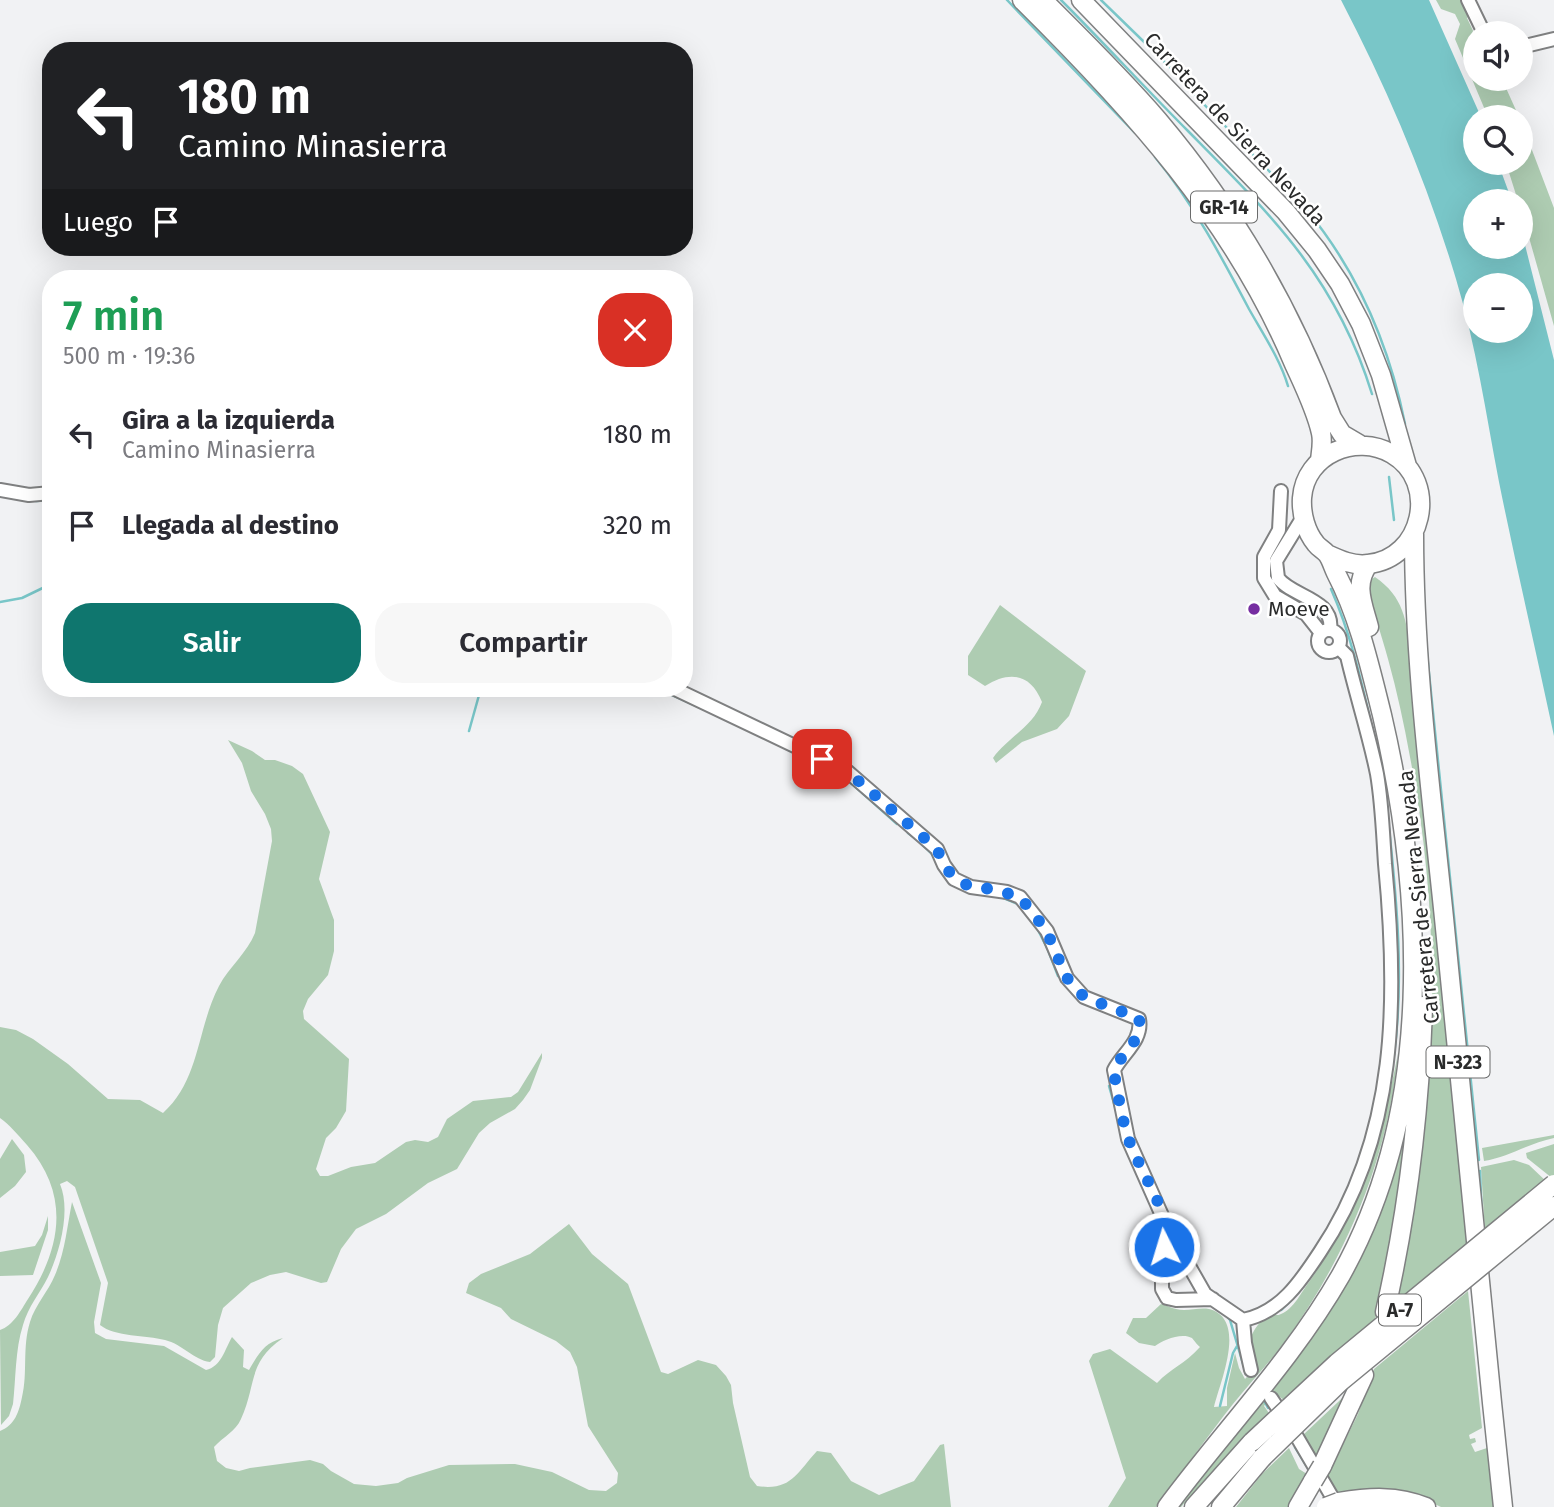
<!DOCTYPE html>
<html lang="es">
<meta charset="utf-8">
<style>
body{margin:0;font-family:"Fira Sans",sans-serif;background:#f7f7f7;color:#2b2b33;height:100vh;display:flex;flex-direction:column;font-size:26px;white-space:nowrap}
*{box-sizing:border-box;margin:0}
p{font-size:23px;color:#7c7c81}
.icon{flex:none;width:38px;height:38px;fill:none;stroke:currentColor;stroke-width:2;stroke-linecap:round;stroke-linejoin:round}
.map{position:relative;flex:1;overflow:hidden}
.drawer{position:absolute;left:42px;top:270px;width:651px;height:427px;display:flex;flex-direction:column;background:#fff;border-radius:28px;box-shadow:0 7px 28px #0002}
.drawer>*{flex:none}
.hud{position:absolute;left:42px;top:42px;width:651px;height:214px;border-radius:28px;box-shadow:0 7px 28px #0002;background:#202124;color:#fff;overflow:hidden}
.buttons{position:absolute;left:1463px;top:21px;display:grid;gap:14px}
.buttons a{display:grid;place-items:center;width:70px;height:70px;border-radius:50%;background:#fff;box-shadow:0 7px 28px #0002;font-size:35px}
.pin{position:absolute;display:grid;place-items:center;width:60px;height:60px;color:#fff;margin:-30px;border-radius:14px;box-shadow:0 4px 10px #0006}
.me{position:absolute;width:77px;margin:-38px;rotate:355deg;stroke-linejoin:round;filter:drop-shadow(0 0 5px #0008)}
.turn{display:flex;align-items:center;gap:24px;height:147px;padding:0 21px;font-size:32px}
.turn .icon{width:91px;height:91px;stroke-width:2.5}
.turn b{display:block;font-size:49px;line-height:60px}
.then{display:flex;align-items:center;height:66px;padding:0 21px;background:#0003;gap:14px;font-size:26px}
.round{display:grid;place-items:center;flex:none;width:74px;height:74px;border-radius:28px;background:#f7f7f7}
.overview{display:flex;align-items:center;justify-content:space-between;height:119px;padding:0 21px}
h1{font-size:42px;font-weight:600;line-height:52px;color:#1e9e55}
.primary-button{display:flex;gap:14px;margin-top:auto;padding:14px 21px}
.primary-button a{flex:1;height:80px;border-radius:28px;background:#0f766e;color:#fff;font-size:28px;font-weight:600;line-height:80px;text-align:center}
.primary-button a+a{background:#f7f7f7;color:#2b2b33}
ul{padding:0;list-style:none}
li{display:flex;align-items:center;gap:21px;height:91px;padding:0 21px}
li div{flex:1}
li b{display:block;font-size:26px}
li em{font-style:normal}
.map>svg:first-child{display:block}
</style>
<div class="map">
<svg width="1554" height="1507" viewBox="0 0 1554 1507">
<rect width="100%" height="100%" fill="#f1f2f4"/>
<path fill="#aeccb2" d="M1436 0H1466L1471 14 1467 18 1475 35V79H1502L1519 117H1488L1455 39 1460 24 1455 14 1441 9Z
M1521 121 1554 208V326L1521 209V201H1518L1506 163H1521Z
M1375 577C1404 597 1406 620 1411 653L1441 982 1469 1248 1393 1309C1436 1128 1446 940 1410 757 1404 724 1397 691 1388 659 1381 633 1372 609 1367 582Z
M1000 605 1086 671 1069 716 1057 729 1022 742 996 763 993 758C1008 737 1033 727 1042 702 1031 674 1010 670 985 686L968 675V656Z
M228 740 252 751 265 760H275L292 766 303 774 330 832 319 879 334 920V951L328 975 308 999 303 1011 304 1019 349 1059 346 1111 336 1128 326 1138 316 1169 320 1176H328L351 1167 375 1163 406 1142 415 1140 428 1142 438 1137 447 1119 473 1101 511 1097 518 1092 542 1053V1058L530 1090 523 1100 515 1109 490 1123 479 1133 457 1169 428 1183 386 1214 356 1229 341 1249 327 1282 321 1283 286 1272 270 1275 251 1283 223 1308 218 1325 215 1357 210 1362C194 1360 182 1344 165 1340 146 1335 115 1337 100 1325L108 1283 75 1187 67 1181 60 1184C71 1210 60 1252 48 1277 40 1293 28 1307 23 1325 15 1350 16 1378 13 1404L9 1416 1 1425 0 1330C13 1326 21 1310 28 1299 62 1247 70 1194 27 1145 18 1135 10 1125 0 1118V1027L16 1030 33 1039 68 1064 108 1099 140 1100 163 1113C200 1080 197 1028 219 986 229 967 247 953 255 933L272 841 271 829 265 814 251 791 242 763Z
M1398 1053C1388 1159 1347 1256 1284 1343 1268 1364 1250 1383 1233 1404 1206 1438 1182 1473 1156 1507H1108L1126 1478 1089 1361 1093 1354 1110 1349 1157 1383C1171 1368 1185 1364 1200 1347 1198 1346 1193 1339 1192 1338 1182 1332 1162 1340 1155 1346L1139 1343 1126 1333 1133 1318H1146L1161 1304C1166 1305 1171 1308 1176 1309 1187 1312 1198 1307 1209 1309 1248 1319 1220 1382 1214 1407L1227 1406V1388L1235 1353 1239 1368 1245 1379 1257 1366 1250 1339C1255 1328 1259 1320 1271 1316 1274 1314 1278 1316 1281 1314 1293 1310 1302 1291 1309 1282 1360 1211 1382 1137 1398 1053Z
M1412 1084 1411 1108 1394 1232 1374 1324 1285 1401 1275 1393 1264 1406 1271 1416 1236 1446 1181 1507H1173L1320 1321Z
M1554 1135V1138C1529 1143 1509 1157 1484 1161L1482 1148Z
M12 1139 24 1155 26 1172 15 1186 0 1198V1159Z
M1554 1144V1177L1552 1178 1527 1158 1526 1153Z
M1514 1160 1529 1165 1548 1183 1485 1233 1481 1167Z
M72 1202 101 1283 94 1322 95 1333 106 1339 164 1346 206 1370C221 1367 225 1349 232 1337L244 1350 243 1367 249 1370C259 1353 264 1343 283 1338 247 1363 257 1384 241 1419 236 1431 223 1437 214 1447L217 1461 226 1468 239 1471 250 1468 310 1460 323 1464 331 1471 354 1484 376 1486 398 1483 407 1478 449 1465 515 1464 552 1472 589 1490 606 1491 617 1483 618 1473 588 1426 577 1367 570 1352 556 1341 511 1319 501 1308 466 1293 469 1283 481 1274 530 1254 569 1224 592 1254 628 1284 661 1372 668 1374 698 1360 716 1365 726 1376 731 1385 733 1403 750 1477 757 1486C791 1491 796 1474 817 1451L831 1453 851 1481 879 1495 914 1481 940 1445 944 1444 951 1507H0V1431C15 1425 19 1412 22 1397 28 1373 22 1347 30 1322 35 1305 48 1292 55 1275 65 1252 67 1227 72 1202Z
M48 1216V1230L33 1275 0 1276V1252L35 1246 42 1235Z
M1468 1291 1482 1428 1469 1435 1470 1439 1475 1438 1476 1442 1471 1444 1475 1452 1487 1448 1494 1507H1441L1422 1498 1336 1496 1327 1477 1358 1414 1374 1369Z
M1355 1386 1317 1467 1303 1435Z
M1289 1448 1299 1469 1307 1474 1288 1507H1236L1262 1474Z"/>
<path fill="#79c6c8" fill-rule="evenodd" d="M1341 0H1429L1481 117H1475V163H1498L1512 201H1475V247H1521V229L1523 237 1554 360V736C1536 651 1516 566 1499 482 1486 414 1476 345 1456 279 1427 182 1388 90 1341 0ZM1475 285H1521V331H1475Z"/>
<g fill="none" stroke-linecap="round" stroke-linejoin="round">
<path stroke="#79c6c8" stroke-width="2.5" d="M1007 0 1135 133
M1061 0C1104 43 1145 88 1188 131 1271 215 1336 277 1372 394
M1101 0 1177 74
M1191 91C1217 118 1243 144 1269 171 1281 184 1295 195 1306 209 1358 272 1389 344 1405 424
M1155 157C1193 203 1221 256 1249 309 1263 334 1280 359 1288 386
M1389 477 1394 520
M36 501 51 500
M1331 589C1351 634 1362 684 1373 732
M0 602 22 598 51 584
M1426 644 1479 1160
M657 688 703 709
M469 731 481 688
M850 782 897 824
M1389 828C1397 903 1404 980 1394 1055
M908 833 916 839
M921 843 934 856
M953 884 966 891
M1001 897 1018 904
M1037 928 1048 950 1058 976
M1109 1086 1117 1114
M1480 1171 1482 1222
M1158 1260V1222
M1281 1310 1291 1300
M1226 1315 1230 1320 1246 1374
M1263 1399 1268 1408
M1220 1406 1233 1353 1237 1346
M1295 1447 1306 1465"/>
<g stroke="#7f8081" stroke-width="16">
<path id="minor" d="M1468 0 1484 33
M1521 47 1554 39
M0 490 29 495 51 493
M1281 491 1279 530 1264 557V578L1275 596 1306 614 1321 633
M1303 517 1276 561 1278 578C1292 597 1335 599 1330 630
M1318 641a11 11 0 1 1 22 0a11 11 0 1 1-22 0Z
M673 688 847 771 937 849 944 865 954 879 971 887 1007 892 1020 897 1047 931 1067 978 1084 997 1139 1019C1143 1040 1123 1053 1114 1070L1128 1139 1168 1229 1205 1294 1243 1320
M1168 1229 1162 1282V1289L1167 1298 1176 1300 1213 1299
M1243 1320C1280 1313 1301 1281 1320 1252 1398 1136 1398 998 1385 864 1383 834 1382 803 1377 774 1369 734 1356 695 1347 656L1338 647
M1243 1320 1245 1343 1251 1370
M1271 1398 1297 1437 1338 1507"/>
</g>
<g stroke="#7f8081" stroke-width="21">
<path id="highway" d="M1022 0C1132 109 1233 219 1294 364 1304 386 1316 410 1321 433 1323 442 1321 452 1320 460
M1043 0C1082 39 1122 78 1158 120 1234 210 1291 307 1332 418L1342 434 1359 444
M1081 0 1286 212 1317 250 1340 284 1361 324 1381 375 1407 466
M1414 534C1414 662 1431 791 1444 918 1463 1115 1482 1311 1503 1507
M1369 627C1363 604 1353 584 1369 564
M1385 1312C1408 1211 1420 1110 1423 1006
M1322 1466 1364 1375
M1339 1502C1369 1497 1397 1495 1426 1507
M1167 1507C1224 1430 1293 1359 1341 1275 1435 1107 1424 896 1382 715 1370 667 1359 617 1336 573 1333 567 1331 559 1327 554 1324 550 1319 548 1316 544 1306 532 1301 514 1302 498 1305 454 1356 433 1392 454 1440 482 1423 559 1368 564 1353 566 1340 560 1327 554
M1194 1507 1252 1442
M1221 1507 1262 1458
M1298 1507 1313 1481"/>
</g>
<use href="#minor" stroke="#fff" stroke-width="12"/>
<use href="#highway" stroke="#fff" stroke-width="18"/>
<g stroke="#7f8081" stroke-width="21" stroke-linecap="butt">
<path id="highway-bridge" d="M1252 1442 1337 1363 1554 1184
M1262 1458 1340 1382 1554 1206
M1313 1481 1322 1466
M1326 1507 1339 1502"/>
</g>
<use href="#highway-bridge" stroke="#fff" stroke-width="18"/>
</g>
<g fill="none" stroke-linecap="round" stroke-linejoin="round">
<path stroke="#1a73e8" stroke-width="12" stroke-dasharray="0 21.6" d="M822 759 847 771 937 849 944 865 954 878 971 887 993 889 1020 897 1046 930 1067 978 1084 997 1139 1018C1144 1049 1109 1053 1116 1085 1120 1104 1123 1125 1130 1143 1141 1170 1158 1197 1167 1226 1169 1232 1165 1240 1164 1247"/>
</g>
<circle fill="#762ea1" stroke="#fff" stroke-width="2.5" cx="1254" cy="609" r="7"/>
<g text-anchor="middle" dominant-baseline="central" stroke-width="5" stroke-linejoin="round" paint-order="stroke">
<g fill="#fff" stroke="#6a6b6b" stroke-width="2">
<rect x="1191" y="191.5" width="66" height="31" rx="5"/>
<rect x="1426.5" y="1046.5" width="63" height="31" rx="5"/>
<rect x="1379" y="1294.5" width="42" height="31" rx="5"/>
</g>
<g font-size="19" font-weight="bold" fill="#2a2b2b">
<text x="1224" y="207">GR-14</text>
<text x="1458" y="1062">N-323</text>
<text x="1400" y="1310">A-7</text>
</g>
<g font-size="21" fill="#2a2b2b" stroke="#fff">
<text transform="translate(1235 129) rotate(47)">Carretera de Sierra Nevada</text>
<text transform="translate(1419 897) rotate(-96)">Carretera de Sierra Nevada</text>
</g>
<g font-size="21" fill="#2a2b2b" stroke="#fff" text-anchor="start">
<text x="1268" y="609">Moeve</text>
</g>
</g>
</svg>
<div class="buttons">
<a><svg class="icon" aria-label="sound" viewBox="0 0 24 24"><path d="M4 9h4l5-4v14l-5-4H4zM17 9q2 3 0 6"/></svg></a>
<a><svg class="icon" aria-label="search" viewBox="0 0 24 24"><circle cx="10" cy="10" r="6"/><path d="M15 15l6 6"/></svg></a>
<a>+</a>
<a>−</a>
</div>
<div class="pin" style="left:822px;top:759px;background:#d93025"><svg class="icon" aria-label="arrive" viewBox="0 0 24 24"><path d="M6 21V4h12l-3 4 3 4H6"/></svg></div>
<svg class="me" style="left:1164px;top:1247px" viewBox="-20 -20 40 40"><circle r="17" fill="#1a73e8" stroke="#fff" stroke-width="3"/><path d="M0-11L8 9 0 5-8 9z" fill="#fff"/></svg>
<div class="hud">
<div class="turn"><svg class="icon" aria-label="left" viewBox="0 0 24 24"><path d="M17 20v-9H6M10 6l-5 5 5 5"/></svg><div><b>180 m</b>Camino Minasierra</div></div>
<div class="then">Luego<svg class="icon" aria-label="arrive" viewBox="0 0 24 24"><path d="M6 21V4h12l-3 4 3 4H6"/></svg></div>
</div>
<section class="drawer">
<div class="overview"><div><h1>7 min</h1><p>500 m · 19:36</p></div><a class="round" style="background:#d93025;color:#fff"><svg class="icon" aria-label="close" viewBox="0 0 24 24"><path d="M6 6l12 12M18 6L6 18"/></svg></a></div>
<ul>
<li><svg class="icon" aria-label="left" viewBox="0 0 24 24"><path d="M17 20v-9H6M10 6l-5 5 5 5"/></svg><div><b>Gira a la izquierda</b><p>Camino Minasierra</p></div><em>180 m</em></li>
<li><svg class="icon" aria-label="arrive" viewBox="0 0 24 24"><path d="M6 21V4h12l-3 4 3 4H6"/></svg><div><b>Llegada al destino</b></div><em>320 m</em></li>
</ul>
<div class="primary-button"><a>Salir</a><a>Compartir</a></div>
</section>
</div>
